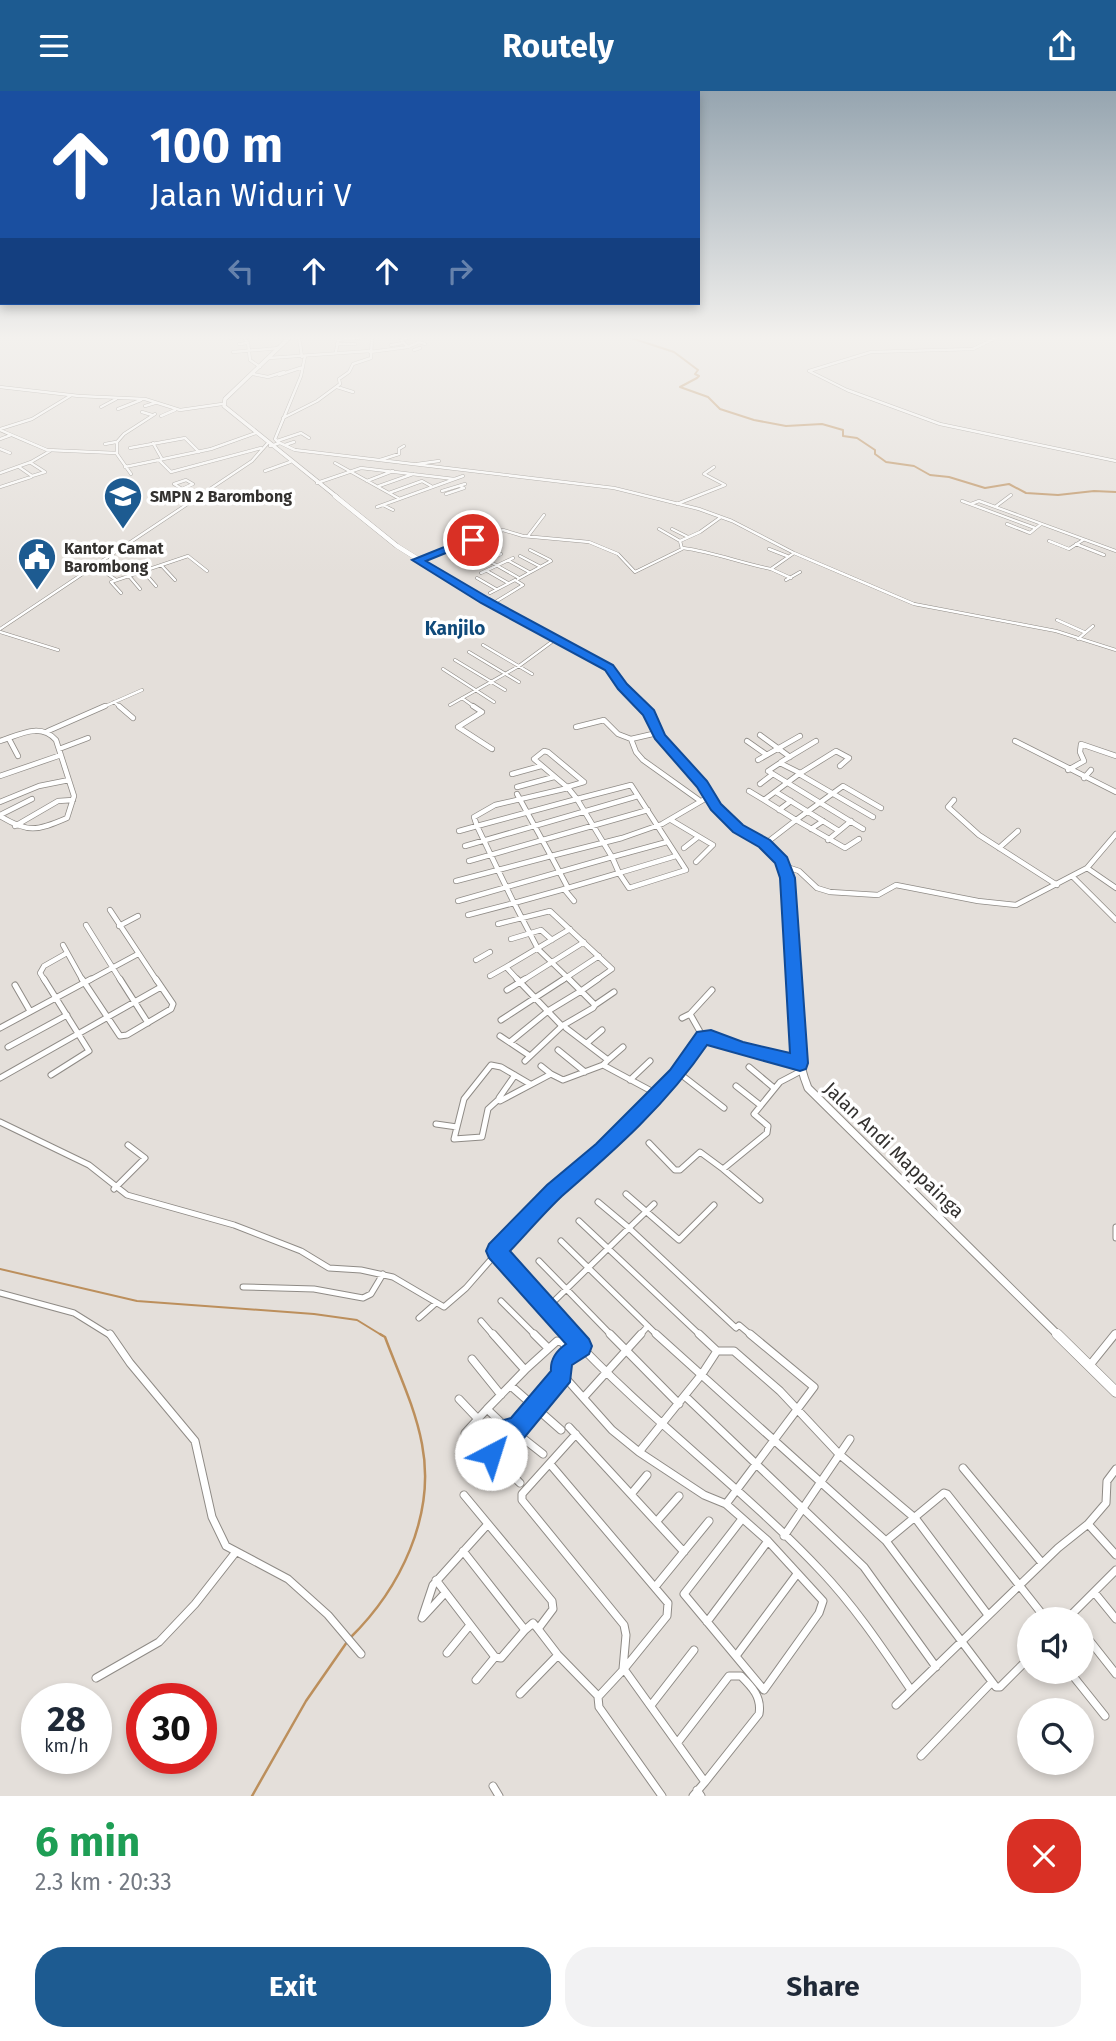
<!DOCTYPE html>
<meta charset="utf-8">
<style>
body{margin:0;font-family:"Fira Sans",sans-serif;background:#f2f2f3;color:#1f2937;height:100vh;display:flex;flex-direction:column;font-size:26px;white-space:nowrap}
*{box-sizing:border-box;margin:0}
p{font-size:23px;color:#747a83}
.icon{flex:none;width:38px;height:38px;fill:none;stroke:currentColor;stroke-width:2;stroke-linecap:round;stroke-linejoin:round}
.map{position:relative;height:1705px;overflow:hidden}
.drawer{display:flex;flex-direction:column;background:#fff;flex:1}
.drawer>*{flex:none}
.top-card{position:absolute;left:0px;top:0px;width:700px;height:214px;box-shadow:0 4px 10px #0003;background:#1a4fa0;color:#fff;overflow:hidden}
.tools{position:absolute;left:1017px;top:1516px;display:grid;gap:14px}
.tools a{display:grid;place-items:center;width:77px;height:77px;border-radius:50%;background:#fff;box-shadow:0 4px 10px #0003;font-size:35px}
.speed{position:absolute;left:21px;top:1592px;display:flex;gap:14px;font-size:35px;font-weight:700;text-align:center}
.speed>*{display:grid;place-content:center;width:91px;height:91px;border-radius:50%;background:#fff;box-shadow:0 4px 10px #0003;line-height:1}
.speed small{font-size:18px;font-weight:400}
.speed .limit{border:10px solid #d22;background:#fff;color:#111}
.pin{position:absolute;display:grid;place-items:center;width:60px;height:60px;color:#fff;margin:-30px;border:4px solid #fff;border-radius:50%;box-shadow:0 2px 7px #0007}
.me{position:absolute;width:77px;margin:-38px;rotate:40deg;stroke-linejoin:round;filter:drop-shadow(0 0 5px #0008)}
.turn{display:flex;align-items:center;gap:24px;height:147px;padding:0 35px;font-size:32px}
.turn .icon{width:91px;height:91px;stroke-width:2.5}
.turn b{display:block;font-size:49px;line-height:60px}
.lanes{display:flex;align-items:center;height:66px;padding:0 35px;background:#0003;justify-content:center;gap:35px;direction:ltr}
.lanes .off{opacity:.35}
.round{display:grid;place-items:center;flex:none;width:74px;height:74px;border-radius:28px;background:#f2f2f3}
.summary{display:flex;align-items:center;justify-content:space-between;height:119px;padding:0 35px}
h1{font-size:42px;font-weight:700;line-height:52px;color:#1e9e55}
.action{display:flex;gap:14px;margin-top:auto;padding:14px 35px}
.action a{flex:1;height:80px;border-radius:28px;background:#1d5b91;color:#fff;font-size:28px;font-weight:700;line-height:80px;text-align:center}
.action a+a{background:#f2f2f3;color:#1f2937}
header{display:flex;justify-content:space-between;align-items:center;height:91px;padding:0 35px;background:#1d5b91;color:#fff;font-size:32px;font-weight:700}
.map>svg:first-child{display:block}
</style>
<header><svg class="icon" aria-label="menu" viewBox="0 0 24 24"><path d="M4 6h16M4 12h16M4 18h16"/></svg>Routely<svg class="icon" aria-label="share" viewBox="0 0 24 24"><path d="M12 15V3M7 8l5-5 5 5M5 13v7h14v-7"/></svg></header>
<div class="map">
<svg width="1116" height="1705" viewBox="0 0 1116 1705">
<rect width="100%" height="100%" fill="#e4dfda"/>
<g fill="none" stroke-linecap="round" stroke-linejoin="round">
<path stroke="#bc8f5c" stroke-width="2" d="M622 244 674 261 698 279 695 283 699 285 697 287 680 296 708 306 720 318 754 329 786 335 822 333 843 339V345L857 347 875 359V363L886 371 914 375 930 384 949 386 985 397 1009 393 1026 402 1058 404 1094 400 1116 401
M0 1178 137 1210 314 1223 357 1229 383 1245"/>
<path stroke="#bc8f5c" stroke-width="2.5" d="M350 1547C400 1498 436 1425 422 1353 415 1316 398 1281 385 1246L380 1243
M252 1705 306 1610 347 1551"/>
<g stroke="#8f8b86" stroke-width="3.5">
<path id="street-far3" d="M242 244 248 252 250 269 260 276
M294 244 299 246 302 266
M403 244 409 246 401 249 407 255
M230 247 243 244
M239 253 248 252
M337 253H355
M391 254 403 252
M414 259 420 257
M233 261 279 257
M336 261 338 249 373 245
M370 261 408 256 419 251 425 253
M269 267 370 260
M809 280 847 299 940 333 1116 370
M809 280 871 261 973 258 1002 244
M253 283 268 286 284 281
M279 284 303 276
M0 296 79 305 145 308 180 319 222 313
M337 296 353 301
M145 315 155 312
M101 316 116 308
M118 318 141 309
M142 321 152 324
M161 325 175 319
M283 327 317 310 340 293 339 288 349 281 353 273 371 267 372 244
M0 338 32 328 70 305
M0 339 47 359 116 362
M0 348 11 344
M277 350 301 342 309 347
M153 352 162 368
M279 352 275 348 301 285 305 265
M105 353 116 351
M285 354 294 351
M270 355 280 352 295 359 614 397 699 418 732 430 794 462 914 513 1056 540 1116 559
M130 357 185 347 199 361
M0 358 10 362
M159 369 171 381 261 357
M380 369 399 363V358L404 355
M335 372 398 407
M417 373 439 370
M19 376 32 385 45 381 31 372
M125 376 211 358 256 342
M265 380 290 371
M0 382 31 371 50 360
M131 383 117 363V351L124 343 155 323
M186 389 193 393 182 398 174 393Z
M367 390 393 380
M317 392 361 377 454 388
M379 395 413 383
M0 396 31 386
M182 398 197 406
M442 400 465 393
M389 402 422 390 431 395
M446 403 464 397 460 395
M962 410 1035 437
M677 413 725 394 704 383 714 376
M971 413 979 410 1116 460
M383 414 393 419
M377 416 463 385
M995 416 1011 404
M1007 433 1030 442 1041 433
M480 434 491 442
M659 438 680 450
M672 438 688 446
M528 445 544 424
M1049 450 1069 458 1083 449
M1076 453 1104 464
M683 457C713 461 741 472 771 478
M769 458 787 465
M530 459 550 469
M473 461 519 487
M520 465 539 475
M419 469 503 439 523 445 589 451 618 463 635 481 682 458 680 450 700 441 721 426
M509 470 529 481
M463 471 491 457
M95 474 116 489
M161 474 175 489
M472 477 501 463
M143 480 156 495
M487 480 508 492
M481 482 513 467
M129 485 140 498
M477 487 496 498
M791 487 771 478 794 462
M518 488 551 470
M786 489 800 481
M121 502 111 491 188 465 207 480
M490 502 515 489 523 494 492 513
M1057 529 1084 541
M0 538 252 370 267 353
M0 541 58 559
M1078 548 1093 535
M483 554 532 583
M469 561 519 591
M455 569 505 599
M443 578 494 611
M462 607 476 617
M114 611 121 617
M450 614 519 575 557 547
M101 617 142 599"/>
</g>
<g stroke="#8f8b86" stroke-width="6">
<path id="street-far2" d="M119 615 133 627
M473 615 482 621 458 636 492 658
M576 636 604 629 618 643 631 648
M48 640 105 615
M657 642 631 648 636 661 643 669 699 709
M760 644 790 666
M9 648 18 665
M0 650C19 644 40 631 56 649L74 705 67 727C37 740 28 742 0 725
M747 650 767 664
M1015 650 1116 701
M59 658 88 647
M544 660 548 661 584 691 567 696 534 668Z
M758 669 800 645
M781 671 816 650
M1068 679 1084 670 1080 661 1081 653 1116 665
M512 683 541 675
M773 683 768 680 780 672 800 682
M799 683 836 660 849 667 840 675
M0 685 61 664
M1084 687 1091 679
M760 693 773 683 863 738
M517 696 554 686
M568 697 577 708
M568 697 495 714 474 726 477 735 577 708
M749 700 764 709
M776 701 839 740 828 749
M517 703 551 765
M577 708 631 694 686 779 629 797 619 782 676 765
M954 709 948 716 979 744 1057 794
M0 711 39 695 69 689
M779 719 791 710
M0 724 32 708
M671 729 713 754 696 771
M15 735 58 710 73 709
M811 738 823 730
M839 740 851 730
M859 748 845 757 796 729 843 695 881 717
M765 753 796 729 764 709 799 683 873 726
M465 755 638 705
M684 757 698 746
M999 757 1018 740
M551 765 568 797 514 812 498 779Z
M551 765 622 747 662 733 710 705
M469 770 648 719
M784 775 799 780 817 797 830 801 878 804 896 794 978 810 1016 814 1087 777 1116 743
M1087 777 1116 797
M1072 785 1116 829
M456 790 498 779 477 735 459 740
M568 797 619 782 612 766 667 751
M564 798 574 810
M458 810 612 766 577 708
M110 819 157 890
M468 824 514 812 538 858 571 890
M498 833 550 820 612 878 595 890
M86 834 121 890
M119 835 138 825
M511 848 541 839 552 849
M63 854 83 890
M476 869 490 861
M490 885 506 876
M45 890 40 882 44 875 67 862
M88 890 138 863
M519 890 506 876 570 838
M522 890 584 851
M561 890 599 865"/>
</g>
<g stroke="#8f8b86" stroke-width="7">
<path id="street-far1" d="M44 888 89 960 51 984
M82 888 120 945 127 944 171 918 173 913 156 888
M120 888 148 932
M517 888 562 935
M15 894 30 920
M507 899 525 888
M595 914 614 901
M690 923 703 946
M682 927 690 923 712 899
M501 929 564 888
M0 937 91 888
M566 937 608 969 603 974
M500 945 530 965
M510 951 548 920 581 900 569 888
M587 952 602 939
M8 956 67 924
M558 959 585 981
M608 969 623 956
M525 970 562 935 593 917 595 914 581 900 598 888
M541 975 551 983
M749 976 774 997
M679 982 724 1017
M515 984 499 1007 500 1010 551 983 563 989 603 974 657 1003
M0 987 161 896
M630 989 650 970
M736 995 760 1014
M499 1008 488 1018 482 1046 454 1048 464 1008 491 974 501 976 530 993
M0 1031 89 1074 127 1104 234 1134 301 1160 329 1177 361 1179 393 1186 444 1216 466 1197 523 1132 678 983 701 947 800 972
M436 1033 457 1036
M649 1052 675 1079H680L700 1061 723 1078 767 1042 768 1035 754 1023 780 991 801 980
M723 1078 760 1109
M114 1098 145 1067 128 1054
M626 1103 679 1149 714 1114
M598 1111 629 1137 654 1113
M579 1130 701 1245
M1116 1136V1147
M561 1150 658 1245
M496 1160 571 1245
M539 1170 612 1245
M243 1196 314 1198 363 1207 371 1203 383 1183
M0 1202 74 1222 111 1245
M501 1210 536 1245
M546 1218 629 1137 736 1237 739 1234 752 1245
M419 1227 436 1212
M481 1230 494 1245
M639 1245 648 1235
M1114 1245 1116 1242"/>
</g>
<g stroke="#8f8b86" stroke-width="9">
<path id="street" d="M110 1243 130 1272 195 1350 212 1426 226 1455 288 1488 328 1524 361 1563
M493 1243 525 1279 557 1250 562 1251 571 1262
M534 1243 548 1257
M569 1243C648 1328 742 1396 821 1480 856 1517 883 1558 911 1599
M610 1243 679 1313
M656 1243 886 1450 944 1402 947 1403 1046 1528
M699 1243 717 1260
M582 1255 562 1270V1283L612 1339 639 1361 704 1404 726 1413 768 1450 823 1510 819 1522 764 1599 684 1503 742 1428
M717 1260H734L780 1300 839 1363 916 1428 988 1524
M472 1268 501 1304
M1090 1274 1115 1243
M511 1295 561 1339
M685 1305 864 1476 936 1576
M584 1306 641 1243
M459 1308 477 1327
M487 1318 525 1279
M569 1336 684 1461
M516 1339 562 1283
M465 1342 487 1318 508 1338
M576 1343 522 1403V1409L624 1534 626 1544 623 1578
M639 1361 702 1283 717 1260
M550 1373 668 1512 667 1525 624 1578
M963 1377 1042 1472
M520 1392 492 1365V1357L510 1337 543 1363
M632 1402 647 1384
M464 1404 552 1510 553 1518 538 1538 533 1532 525 1539
M726 1413 814 1296 750 1243
M657 1430 679 1405
M1088 1433 1116 1464
M784 1445 850 1348
M886 1450 996 1596H1000L1029 1567
M436 1489 495 1566 501 1567 525 1539 463 1460
M655 1496 709 1430
M1094 1501 1116 1528
M445 1502 422 1527 433 1494 488 1433
M1067 1528 1116 1479
M707 1531 768 1450
M538 1538 558 1564 598 1605
M1082 1540 1116 1583
M447 1562 470 1534
M736 1565 797 1483
M1069 1580 1105 1625
M96 1587 159 1551 195 1513 235 1462
M476 1589 495 1566
M520 1603 558 1564
M652 1613 694 1559
M896 1614 1058 1457 1088 1433 1106 1412 1107 1390 1116 1378
M678 1651 729 1585H741C752 1596 762 1606 759 1623L705 1691
M921 1665 992 1591
M493 1695 499 1705
M697 1699 701 1705
M662 1705 599 1616 598 1606 624 1578 705 1691 693 1705"/>
</g>
<g stroke="#8f8b86" stroke-width="4.5">
<path id="primary-far4" d="M292 244 225 308 224 315 337 406"/>
</g>
<g stroke="#8f8b86" stroke-width="5">
<path id="primary-far3" d="M335 405 397 455 474 503 599 570C617 583 627 601 643 617"/>
</g>
<g stroke="#8f8b86" stroke-width="7">
<path id="primary-far2" d="M642 615 649 622 659 645 702 693 719 719 738 738 765 753 784 775 788 793 793 890"/>
</g>
<g stroke="#8f8b86" stroke-width="9">
<path id="primary-far1" d="M793 888C795 925 794 963 808 997L1059 1245"/>
</g>
<g stroke="#8f8b86" stroke-width="11">
<path id="primary" d="M1057 1243 1116 1301"/>
</g>
<use href="#street-far3" stroke="#fff" stroke-width="2.5"/>
<use href="#street-far2" stroke="#fff" stroke-width="4.5"/>
<use href="#street-far1" stroke="#fff" stroke-width="5"/>
<use href="#street" stroke="#fff" stroke-width="7"/>
<use href="#primary-far4" stroke="#fff" stroke-width="3.5"/>
<use href="#primary-far3" stroke="#fff" stroke-width="4.5"/>
<use href="#primary-far2" stroke="#fff" stroke-width="5"/>
<use href="#primary-far1" stroke="#fff" stroke-width="7"/>
<use href="#primary" stroke="#fff" stroke-width="10"/>
</g>
<linearGradient id="sky" x2="0" y2="1"><stop stop-color="#96a5b0"/><stop offset="0.51" stop-color="#f3f1ee"/><stop offset="1" stop-color="#f3f1ee" stop-opacity="0"/></linearGradient>
<rect width="1116" height="483" fill="url(#sky)"/>
<path fill="#1a73e8" stroke="#114b97" stroke-width="2" d="M469 446 478 449 426 470 489 507 613 574 627 593 654 619 665 644 707 690 721 713 743 734 770 749 787 766 795 787 808 972 806 978 800 980 707 954C667 1013 616 1058 562 1105 544 1122 527 1142 510 1160L589 1248 592 1255 589 1263 572 1274 570 1291 524 1347C506 1354 507 1367 491 1374L483 1371 479 1363 500 1330 511 1327 551 1280C550 1268 556 1260 566 1253L489 1167 486 1160 489 1153 547 1094 596 1053 670 979 697 941 711 939 743 951 790 962 780 787 775 772 759 756 733 741 711 719 697 696 655 648 643 624 618 598 605 579 481 512 412 469Z"/>
<defs>
<g id="school-pin" transform="scale(2.0125)"><path d="M0 17L-7.5 6A9.5 9.5 0 1 1 7.5 6Z" fill="#1d5b91" stroke="#fff"/><path d="M0-5L7-2L0 1L-7-2ZM-4 1L0 2.5L4 1V4Q0 6-4 4Z" fill="#fff"/></g>
<g id="civic-pin" transform="scale(2.0125)"><path d="M0 17L-7.5 6A9.5 9.5 0 1 1 7.5 6Z" fill="#1d5b91" stroke="#fff"/><path d="M-.6-6.5H3V-4.5H.6V-3L4-1V1h2V6H-6V1h2V-1L-.6-3ZM-1.2 2.5V6h2.4V2.5Z" fill="#fff"/></g>
</defs>
<g fill-rule="evenodd">
<use href="#school-pin" x="123" y="405"/>
<use href="#civic-pin" x="37" y="466"/>
</g>
<g text-anchor="middle" dominant-baseline="central" stroke-width="7" stroke-linejoin="round" paint-order="stroke">
<g font-size="16" font-weight="bold" fill="#33312f" stroke="#fff" text-anchor="start">
<text x="150" y="405">SMPN 2 Barombong</text>
<text x="64" y="457">Kantor Camat<tspan x="64" dy="18">Barombong</tspan></text>
</g>
<g font-size="19" font-weight="bold" fill="#104a7a" stroke="#fff">
<text x="455" y="537">Kanjilo</text>
</g>
<g font-size="19" fill="#33312f" stroke="#fff">
<text transform="translate(894 1059) rotate(44)">Jalan Andi Mappainga</text>
</g>
</g>
</svg>
<div class="tools">
<a><svg class="icon" aria-label="sound" viewBox="0 0 24 24"><path d="M4 9h4l5-4v14l-5-4H4zM17 9q2 3 0 6"/></svg></a>
<a><svg class="icon" aria-label="search" viewBox="0 0 24 24"><circle cx="10" cy="10" r="6"/><path d="M15 15l6 6"/></svg></a>
</div>
<div class="speed"><div>28<small>km/h</small></div><div class="limit">30</div></div>
<div class="pin" style="left:473px;top:449px;background:#d93025"><svg class="icon" aria-label="arrive" viewBox="0 0 24 24"><path d="M6 21V4h12l-3 4 3 4H6"/></svg></div>
<svg class="me" style="left:491px;top:1363px" viewBox="-20 -20 40 40"><circle r="19" fill="#fff"/><path d="M0-13L10 11 0 6-10 11z" fill="#1a73e8"/></svg>
<div class="top-card">
<div class="turn"><svg class="icon" aria-label="ahead" viewBox="0 0 24 24"><path d="M12 20V5M6 11l6-6 6 6"/></svg><div><b>100 m</b>Jalan Widuri V</div></div>
<div class="lanes"><svg class="icon off" aria-label="left" viewBox="0 0 24 24"><path d="M17 20v-9H6M10 6l-5 5 5 5"/></svg><svg class="icon" aria-label="ahead" viewBox="0 0 24 24"><path d="M12 20V5M6 11l6-6 6 6"/></svg><svg class="icon" aria-label="ahead" viewBox="0 0 24 24"><path d="M12 20V5M6 11l6-6 6 6"/></svg><svg class="icon off" aria-label="right" viewBox="0 0 24 24"><path d="M7 20v-9h11M14 6l5 5-5 5"/></svg></div>
</div>
</div>
<section class="drawer">
<div class="summary"><div><h1>6 min</h1><p>2.3 km · 20:33</p></div><a class="round" style="background:#d93025;color:#fff"><svg class="icon" aria-label="close" viewBox="0 0 24 24"><path d="M6 6l12 12M18 6L6 18"/></svg></a></div>
<div class="action"><a>Exit</a><a>Share</a></div>
</section>
